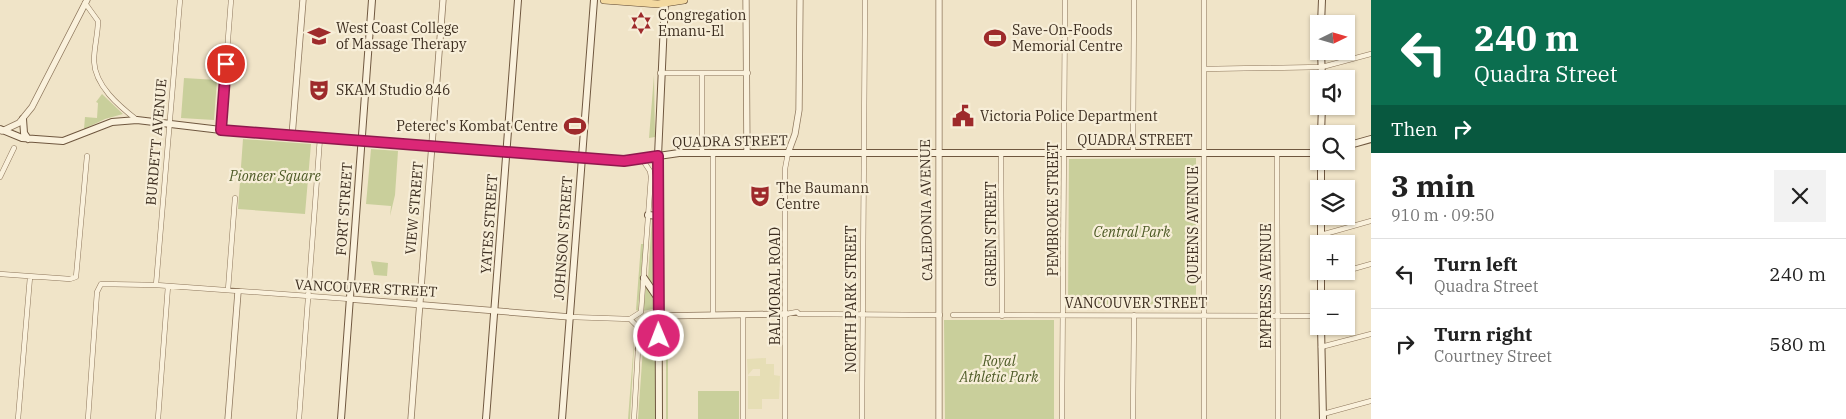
<!DOCTYPE html>
<meta charset="utf-8">
<style>
body{margin:0;font-family:"IBM Plex Serif",serif;background:#f2f2f2;color:#222;height:100vh;display:flex;flex-direction:column;font-size:19px;white-space:nowrap}
*{box-sizing:border-box;margin:0}
p{font-size:16px;color:#767676}
.icon{flex:none;width:28px;height:28px;fill:none;stroke:currentColor;stroke-width:2;stroke-linecap:round;stroke-linejoin:round}
.map{position:relative;flex:1;overflow:hidden}
.details{display:flex;flex-direction:column;background:#fff;width:475px}
.details>*{flex:none}
.top-card{background:#0b6e4f;color:#fff;overflow:hidden}
.needle{width:32px;rotate:85deg}
.fabs{position:absolute;left:1310px;top:15px;display:grid;gap:10px}
.fabs a{display:grid;place-items:center;width:45px;height:45px;border-radius:0px;background:#fff;box-shadow:0 1px 4px #0004;font-size:25px}
.pin{position:absolute;display:grid;place-items:center;width:42px;height:42px;color:#fff;margin:-21px;border:2px solid #fff;border-radius:50%;box-shadow:0 1px 5px #0007}
.me{position:absolute;width:55px;margin:-28px;rotate:359deg;stroke-linejoin:round;filter:drop-shadow(0 0 4px #0008)}
.turn{display:flex;align-items:center;gap:18px;height:105px;padding:0 20px;font-size:22px}
.turn .icon{width:65px;height:65px;stroke-width:2.5}
.turn b{display:block;font-size:35px;line-height:42px}
.then{display:flex;align-items:center;height:48px;padding:0 20px;background:#0003;gap:10px;font-size:19px}
.round{display:grid;place-items:center;flex:none;width:52px;height:52px;border-radius:0px;background:#f2f2f2}
.summary{display:flex;align-items:center;justify-content:space-between;height:85px;padding:0 20px}
h1{font-size:30px;font-weight:700;line-height:38px}
ul{padding:0;list-style:none}
li{display:flex;align-items:center;gap:15px;height:70px;padding:0 20px;border-top:1px solid #e0e0e0}
li div{flex:1}
li b{display:block;font-size:19px}
li em{font-style:normal}
main{display:flex;flex:1;min-height:0}
.map>svg:first-child{display:block}
</style>
<main>
<div class="map">
<svg width="1371" height="419" viewBox="0 0 1371 419">
<rect width="100%" height="100%" fill="#f0e4c8"/>
<path fill="#e6deb5" d="M766 358V364H774V375L780 376 779 399H762V409H748V376H760V369H753L748 375 747 359Z"/>
<path fill="#c9cf9b" d="M654 75 655 137 649 138Z
M184 78 217 80 214 120 181 118Z
M102 94 123 114 105 119 84 129 85 117 97 118 98 103 96 102Z
M243 139 311 144 305 214 238 209Z
M371 149 398 151 395 195 390 216 391 206 366 204Z
M1196 158V304L1068 305 1069 159Z
M652 218H655V292L648 278Z
M641 244H644L638 311 636 310Z
M371 261 388 263 387 276 374 275Z
M646 287C652 293 658 301 653 309L643 311Z
M944 320H1054V419H945Z
M652 321 656 323V340L648 338 641 340V331L638 324Z
M668 323V419H666V324Z
M635 328 630 419H628Z
M651 343C662 356 656 401 656 419H638L643 348Z
M698 391H739V419H698Z"/>
<g fill="none" stroke-linecap="round" stroke-linejoin="round">
<g stroke="#8d765c" stroke-width="5.5">
<path id="minor" d="M85 3 98 21C98 34 94 47 94 61 95 86 119 106 137 120
M1204 69 1322 67 1371 54
M660 73H748
M221 130 231 0
M702 153V73
M1001 153 1002 316
M1133 153 1134 0
M1277 153 1278 419
M0 177 14 148
M1321 235 1371 221
M1346 271 1371 264
M0 274 70 279 76 277 87 156
M1321 276 1346 271
M156 285 180 0
M228 290 235 198
M713 314V153
M786 314 797 312 799 314 940 315
M743 315V419
M953 315 1319 316
M570 317 630 319 641 312 651 177 650 171 642 159
M630 319 637 326 639 332 634 419
M1321 347 1371 334
M1323 414 1371 401
M18 419 30 277
M88 419 97 292 101 284 156 285 350 299
M158 419 168 286
M299 419 320 138
M785 419V169L788 153
M862 419 865 0
M1062 419 1065 0
M1133 419 1134 315
M1204 419V0"/>
</g>
<g stroke="#8d765c" stroke-width="7">
<path id="tertiary" d="M746 0 747 153
M939 0V419
M2 131 19 123 32 107 87 0
M292 136 303 0
M788 153 795 134 799 110 800 0
M350 299 570 317
M659 316 786 314
M228 419 238 292
M411 419 443 0"/>
</g>
<g stroke="#6f573f" stroke-width="8">
<path id="secondary" d="M1321 24 1322 0
M1321 51 1322 79
M23 119 24 133 28 139
M0 129 22 138 63 141 112 122 137 120 221 130 624 161 679 153H1319
M1321 134 1322 106
M1346 146 1371 139
M1321 161V189
M648 215 659 216
M1321 244V216
M644 278 659 300
M1321 299V271
M1321 326 1323 419
M639 349 643 343 650 340 659 348
M341 419 372 0
M486 419 518 0
M562 419 594 0
M659 419 658 156 665 0"/>
</g>
<g stroke="#5b4430" stroke-width="8">
<path id="primary" d="M604 0 658 4 684 0"/>
</g>
<use href="#minor" stroke="#faf1dc" stroke-width="4.5"/>
<use href="#tertiary" stroke="#faf1dc" stroke-width="5.5"/>
<use href="#secondary" stroke="#faf1dc" stroke-width="6"/>
<use href="#primary" stroke="#f3d9a0" stroke-width="7"/>
</g>
<g fill="none" stroke-linecap="round" stroke-linejoin="round">
<g stroke="#8e194d" stroke-width="12">
<path id="route" d="M226 64 221 130 624 161 658 156 659 336"/>
</g>
<use href="#route" stroke="#db2777" stroke-width="9"/>
</g>
<defs>
<g id="synagogue-bare" transform="scale(1.725)"><path d="M0-6.5L5.6 3.2H-5.6ZM0 6.5L5.6-3.2H-5.6Z" fill="#9e2a2b" stroke="#f7eed8" stroke-width="2.5" paint-order="stroke"/></g>
<g id="university-bare" transform="scale(1.725)"><path d="M0-5L7-2L0 1L-7-2ZM-4 1L0 2.5L4 1V4Q0 6-4 4Z" fill="#9e2a2b" stroke="#f7eed8" stroke-width="2.5" paint-order="stroke"/></g>
<g id="stadium-bare" transform="scale(1.725)"><path d="M0-5a6.5 5 0 1 0 0 10a6.5 5 0 1 0 0-10ZM-3.5-1.8h7v3.6h-7Z" fill="#9e2a2b" stroke="#f7eed8" stroke-width="2.5" paint-order="stroke"/></g>
<g id="theatre-bare" transform="scale(1.725)"><path d="M-5-5.5Q0-4 5-5.5V0Q5 5 0 6Q-5 5-5 0ZM-3.3-2.5H-1v1.5H-3.3ZM1-2.5H3.3v1.5H1ZM-2.8 1Q0 5.5 2.8 1Z" fill="#9e2a2b" stroke="#f7eed8" stroke-width="2.5" paint-order="stroke"/></g>
<g id="civic-bare" transform="scale(1.725)"><path d="M-.6-6.5H3V-4.5H.6V-3L4-1V1h2V6H-6V1h2V-1L-.6-3ZM-1.2 2.5V6h2.4V2.5Z" fill="#9e2a2b" stroke="#f7eed8" stroke-width="2.5" paint-order="stroke"/></g>
</defs>
<g fill-rule="evenodd">
<use href="#synagogue-bare" x="641" y="23"/>
<use href="#university-bare" x="319" y="36"/>
<use href="#stadium-bare" x="995" y="38"/>
<use href="#theatre-bare" x="319" y="90"/>
<use href="#civic-bare" x="963" y="116"/>
<use href="#stadium-bare" x="575" y="126"/>
<use href="#theatre-bare" x="760" y="196"/>
</g>
<g text-anchor="middle" dominant-baseline="central" stroke-width="4.5" stroke-linejoin="round" paint-order="stroke">
<g font-size="14" fill="#3d2e20" stroke="#f7eed8" text-anchor="start">
<text x="658" y="15">Congregation<tspan x="658" dy="16">Emanu-El</tspan></text>
<text x="336" y="28">West Coast College<tspan x="336" dy="16">of Massage Therapy</tspan></text>
<text x="1012" y="30">Save-On-Foods<tspan x="1012" dy="16">Memorial Centre</tspan></text>
<text x="336" y="90">SKAM Studio 846</text>
<text x="980" y="116">Victoria Police Department</text>
<text x="558" y="126" text-anchor="end">Peterec's Kombat Centre</text>
<text x="776" y="188">The Baumann<tspan x="776" dy="16">Centre</tspan></text>
</g>
<g font-size="14" fill="#3d2e20" stroke="#f7eed8">
<text x="1135" y="140">QUADRA STREET</text>
<text transform="translate(730 141) rotate(-1)">QUADRA STREET</text>
<text transform="translate(156 142) rotate(-85)">BURDETT AVENUE</text>
<text transform="translate(414 208) rotate(-85)">VIEW STREET</text>
<text transform="translate(344 209) rotate(-86)">FORT STREET</text>
<text transform="translate(1053 209) rotate(-90)">PEMBROKE STREET</text>
<text transform="translate(926 210) rotate(-91)">CALEDONIA AVENUE</text>
<text transform="translate(489 224) rotate(-86)">YATES STREET</text>
<text transform="translate(1193 225) rotate(-90)">QUEENS AVENUE</text>
<text transform="translate(991 234) rotate(-90)">GREEN STREET</text>
<text transform="translate(563 238) rotate(-86)">JOHNSON STREET</text>
<text transform="translate(775 286) rotate(-90)">BALMORAL ROAD</text>
<text transform="translate(1266 286) rotate(-90)">EMPRESS AVENUE</text>
<text transform="translate(366 288) rotate(3)">VANCOUVER STREET</text>
<text transform="translate(851 299) rotate(-90)">NORTH PARK STREET</text>
<text x="1136" y="303">VANCOUVER STREET</text>
</g>
<g font-size="14" font-style="italic" fill="#4d5a26" stroke="#f7eed8">
<text x="275" y="176">Pioneer Square</text>
<text x="1132" y="232">Central Park</text>
<text x="999" y="361">Royal<tspan x="999" dy="16">Athletic Park</tspan></text>
</g>
</g>
</svg>
<div class="fabs">
<a><svg class="needle" viewBox="-14 -14 28 28"><path d="M0-13l5 13h-10z" fill="#e53935"/><path d="M0 13l5-13h-10z" fill="#767676"/></svg></a>
<a><svg class="icon" aria-label="sound" viewBox="0 0 24 24"><path d="M4 9h4l5-4v14l-5-4H4zM17 9q2 3 0 6"/></svg></a>
<a><svg class="icon" aria-label="search" viewBox="0 0 24 24"><circle cx="10" cy="10" r="6"/><path d="M15 15l6 6"/></svg></a>
<a><svg class="icon" aria-label="layers" viewBox="0 0 24 24"><path d="M12 4l9 5-9 5-9-5zM3 14l9 5 9-5"/></svg></a>
<a>+</a>
<a>−</a>
</div>
<div class="pin" style="left:226px;top:64px;background:#d93025"><svg class="icon" aria-label="arrive" viewBox="0 0 24 24"><path d="M6 21V4h12l-3 4 3 4H6"/></svg></div>
<svg class="me" style="left:659px;top:336px" viewBox="-20 -20 40 40"><circle r="17" fill="#db2777" stroke="#fff" stroke-width="3"/><path d="M0-11L8 9 0 5-8 9z" fill="#fff"/></svg>
</div>
<section class="details">
<div class="top-card">
<div class="turn"><svg class="icon" aria-label="left" viewBox="0 0 24 24"><path d="M17 20v-9H6M10 6l-5 5 5 5"/></svg><div><b>240 m</b>Quadra Street</div></div>
<div class="then">Then<svg class="icon" aria-label="right" viewBox="0 0 24 24"><path d="M7 20v-9h11M14 6l5 5-5 5"/></svg></div>
</div>
<div class="summary"><div><h1>3 min</h1><p>910 m · 09:50</p></div><a class="round"><svg class="icon" aria-label="close" viewBox="0 0 24 24"><path d="M6 6l12 12M18 6L6 18"/></svg></a></div>
<ul>
<li><svg class="icon" aria-label="left" viewBox="0 0 24 24"><path d="M17 20v-9H6M10 6l-5 5 5 5"/></svg><div><b>Turn left</b><p>Quadra Street</p></div><em>240 m</em></li>
<li><svg class="icon" aria-label="right" viewBox="0 0 24 24"><path d="M7 20v-9h11M14 6l5 5-5 5"/></svg><div><b>Turn right</b><p>Courtney Street</p></div><em>580 m</em></li>
</ul>
</section>
</main>
